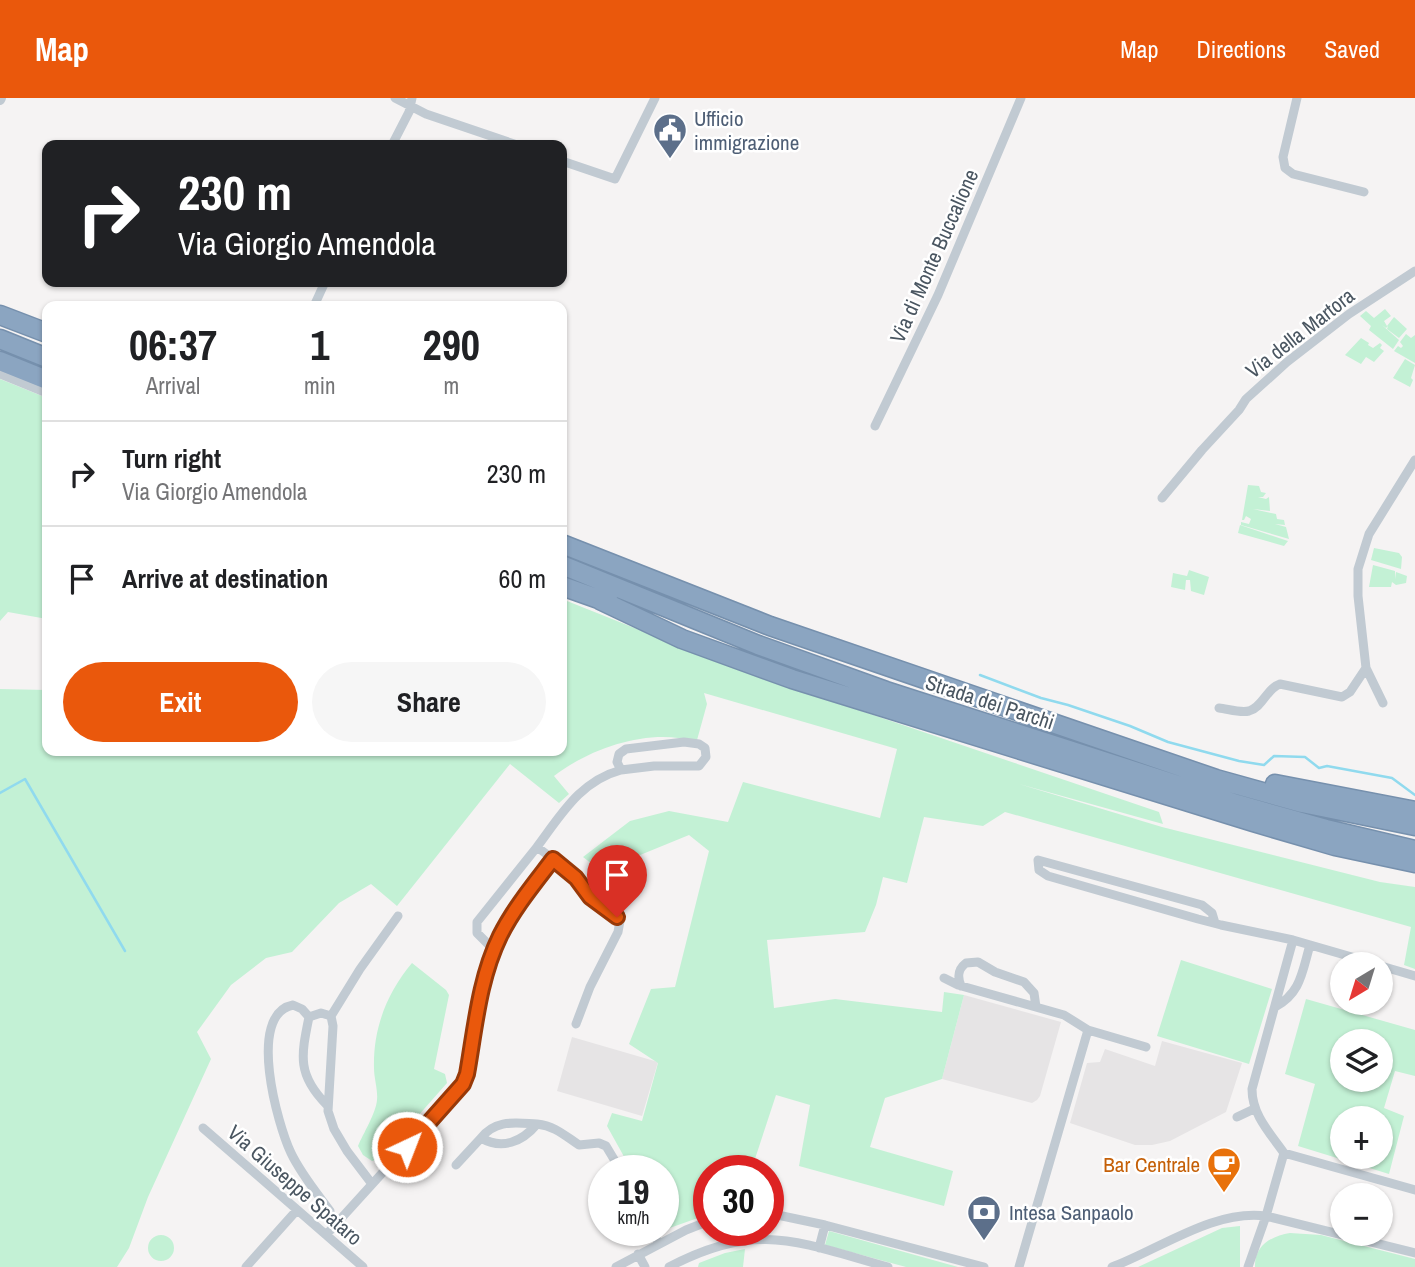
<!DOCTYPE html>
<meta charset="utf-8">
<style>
body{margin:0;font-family:"Archivo Narrow",sans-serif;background:#f6f6f6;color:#202124;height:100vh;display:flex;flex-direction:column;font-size:26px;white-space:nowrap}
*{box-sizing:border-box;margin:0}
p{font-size:23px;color:#757577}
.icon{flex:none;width:38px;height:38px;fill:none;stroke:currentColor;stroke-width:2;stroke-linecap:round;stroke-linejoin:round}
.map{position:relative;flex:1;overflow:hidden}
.side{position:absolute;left:42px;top:203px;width:525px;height:455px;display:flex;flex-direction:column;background:#fff;border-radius:14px;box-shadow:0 2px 5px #0004}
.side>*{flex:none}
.top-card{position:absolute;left:42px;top:42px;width:525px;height:147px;border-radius:14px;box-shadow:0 2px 5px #0004;background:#202124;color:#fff;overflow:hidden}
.needle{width:46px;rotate:218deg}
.controls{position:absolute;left:1330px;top:854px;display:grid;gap:14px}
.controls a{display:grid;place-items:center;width:63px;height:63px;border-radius:50%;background:#fff;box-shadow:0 2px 5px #0004;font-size:35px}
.speed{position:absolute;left:588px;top:1057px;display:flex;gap:14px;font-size:35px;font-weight:700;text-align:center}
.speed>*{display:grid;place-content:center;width:91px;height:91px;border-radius:50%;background:#fff;box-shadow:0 2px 5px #0004;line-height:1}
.speed small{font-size:18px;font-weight:400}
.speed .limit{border:10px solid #d22;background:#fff;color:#111}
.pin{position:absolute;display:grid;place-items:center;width:60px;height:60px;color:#fff;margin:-72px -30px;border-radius:50% 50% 50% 0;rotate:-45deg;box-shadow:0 0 7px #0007}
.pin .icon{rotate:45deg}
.me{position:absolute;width:77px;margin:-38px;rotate:43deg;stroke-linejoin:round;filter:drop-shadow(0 0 5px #0008)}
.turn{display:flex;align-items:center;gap:24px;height:147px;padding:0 21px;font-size:32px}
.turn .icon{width:91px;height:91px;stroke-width:2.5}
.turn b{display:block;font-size:49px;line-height:60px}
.eta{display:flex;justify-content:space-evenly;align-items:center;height:119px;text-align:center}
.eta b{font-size:42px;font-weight:700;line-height:49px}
.primary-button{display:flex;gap:14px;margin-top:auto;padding:14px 21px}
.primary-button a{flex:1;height:80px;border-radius:42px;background:#ea580c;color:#fff;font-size:28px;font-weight:700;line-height:80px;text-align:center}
.primary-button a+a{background:#f6f6f6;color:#202124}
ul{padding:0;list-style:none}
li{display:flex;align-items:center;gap:21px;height:105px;padding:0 21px;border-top:2px solid #e0e0e0}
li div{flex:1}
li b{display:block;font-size:26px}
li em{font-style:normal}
header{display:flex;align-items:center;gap:42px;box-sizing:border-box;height:98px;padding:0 35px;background:#ea580c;color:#fff}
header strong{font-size:33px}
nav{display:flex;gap:38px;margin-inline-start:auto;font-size:24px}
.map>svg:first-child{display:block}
</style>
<header>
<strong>Map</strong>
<nav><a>Map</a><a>Directions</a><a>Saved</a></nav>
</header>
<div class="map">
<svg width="1415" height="1169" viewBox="0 0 1415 1169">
<rect width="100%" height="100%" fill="#f5f3f3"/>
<path fill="#e6e4e5" d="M964 897 1061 924 1040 998 1037 1002 1032 1005 942 981Z
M572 939 658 964 642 1018 557 993Z
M1162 943 1242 965 1226 1014 1170 1043 1152 1047H1135L1070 1025 1087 965 1100 964 1105 951 1155 968Z"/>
<path fill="#c3f1d5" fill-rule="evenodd" d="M1385 211 1391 218 1384 223 1387 228 1394 219 1407 231 1399 240 1387 231 1388 228 1386 230 1382 227 1399 242 1393 251 1369 232 1371 228 1360 218 1366 213 1374 220Z
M1406 236 1411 240 1415 237V265L1394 253 1398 248 1401 250 1403 248 1400 244Z
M1361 240 1369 245 1368 247 1373 250 1380 245 1382 247 1380 250 1384 253 1374 264 1366 259 1361 266 1345 257Z
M1405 261 1415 267 1411 280 1413 282 1410 289 1393 280Z
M0 281 47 300V521L8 514 0 523Z
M1248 387 1259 388 1261 394 1266 395 1263 399H1258L1266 401 1269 399 1270 413 1253 411 1276 416 1277 421 1284 422 1285 427 1275 426 1286 429 1289 441 1241 427V424L1249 426 1251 421 1246 418 1244 422H1242Z
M1240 427 1288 443 1284 448 1238 435Z
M1374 450 1399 455 1402 459 1401 471 1371 462Z
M1373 467 1395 473V481L1396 474 1407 478 1406 485 1396 487 1392 484 1391 489H1369Z
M1189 472 1209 479 1204 497 1191 493 1190 482H1186L1185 492 1171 489 1173 475 1187 478Z
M562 501 732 569 1159 714 1163 726 1019 686 1162 729 1380 784 1415 789V871L1404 867 1411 829 1005 714 983 728 924 719 907 785 883 779 876 807 865 834 767 842 774 910 835 901 942 914 944 894 964 897 942 981 885 1000 870 1049 953 1073 944 1108 799 1068 810 1007 776 997 751 1073H709V1116L664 1132 663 1073H632L607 1028 612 1015 642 1023 658 965 629 946 651 891 675 889 709 753 689 737 601 773 583 759 630 723 669 713 728 724 743 684 880 720 897 651 704 595 707 606 697 642C686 641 674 639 663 639 626 639 584 655 554 678L569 696 559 705 510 666 397 808 371 786 339 805 292 854 266 860 231 887 197 934 211 961 148 1099 129 1150 117 1169H0V591L47 592V653H562V542L565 528 562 526Z
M1181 862 1272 891 1249 966 1157 938Z
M412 865 446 892 449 897 434 971 445 976 447 985 380 1061 372 1063 363 1057 358 1048C363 1036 376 1015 377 1002 378 992 374 980 374 970 373 930 387 895 412 865Z
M1306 901 1415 932V978L1395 973 1384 1010 1404 1018 1389 1076 1298 1048 1315 986 1285 976ZM1342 943H1381V982H1342ZM1342 1020H1381V1059H1342Z
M1240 1128V1169H1138L1222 1130Z
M829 1133 958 1169H906L825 1147Z
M1290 1135 1321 1137 1415 1161V1169H1255C1254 1148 1271 1138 1290 1135Z
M148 1150a13 13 0 1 1 26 0a13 13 0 1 1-26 0Z
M745 1151 743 1169H698L699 1165 725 1155Z"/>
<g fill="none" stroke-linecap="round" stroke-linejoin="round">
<path stroke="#90daee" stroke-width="2.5" d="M980 577 1041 600 1068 607 1130 628 1168 644 1239 663 1264 667 1274 658 1305 659 1319 670 1327 668 1392 680 1415 697
M0 695 25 681 125 853"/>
<g stroke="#7690ad" stroke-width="21">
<path id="motorway" d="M0 217 47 235
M0 241 47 260
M0 263 47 282
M562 446 770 528 1216 681 1302 705 1415 728
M562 467 758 547 886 593 1237 706 1326 731 1415 752
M562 488 610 505
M600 502 682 541 792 581 1253 724 1335 748 1415 765
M1275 686 1415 713"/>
</g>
<path stroke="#c1cad2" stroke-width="9" d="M395 0 426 16 517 47
M1297 0 1283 59 1285 70 1293 76 1364 94
M392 47 409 14 412 0
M562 63 615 81 655 0
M314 208 325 184
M0 276 47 295
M875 328 938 197 1021 0
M1162 400 1202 352 1239 312 1246 301 1287 264 1349 216 1415 173
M1383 605 1366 570 1358 498V471L1369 436 1415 362
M1219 610C1228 611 1240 615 1249 613 1263 609 1266 591 1280 586L1342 599 1350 594 1366 570
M684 644 699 646 705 650 706 659 699 668H654L621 672 617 664 619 656 626 651Z
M537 749C561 717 580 683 621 672
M553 761 576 780 590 799 620 823 618 834 590 889 576 926
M1215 825 1212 815 1202 807 1038 762 1039 772 1048 778 1198 821 1221 827 1293 842 1376 866
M1381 868 1415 878
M944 880 958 887 1064 917 1088 932 1019 1169
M961 888C957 878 958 871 966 865L978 864 995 874 1024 884 1034 895 1036 909
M1275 909C1301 895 1302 874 1310 847
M331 918 360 871 398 818
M309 919 302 911 293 907C246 916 278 1028 291 1055 301 1076 316 1094 330 1113
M1088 932 1146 949
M327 1007C297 977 301 958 309 919L321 915 331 918 333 928 328 1013 334 1031 347 1053 372 1086
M1237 1019 1254 1011
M537 1026C515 1025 496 1021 481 1040 502 1052 522 1044 537 1026 555 1028 564 1037 579 1047L599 1045 606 1048 621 1073
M203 1030 363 1169
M1284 1055 1415 1092
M456 1067 481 1040
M768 1115 825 1127 984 1169
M652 1132 658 1145
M326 1137 463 986 466 976C475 930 479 881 500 838 514 810 534 786 553 761L537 749 477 824V835L494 852
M819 1150 825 1127
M638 1156 645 1169
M246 1169 297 1112
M616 1169 686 1132 709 1123
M669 1169C757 1122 798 1144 888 1169
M1112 1169C1160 1151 1214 1111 1266 1118L1415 1155
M1248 1169 1266 1118 1284 1055C1270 1035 1252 1017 1252 991L1293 842"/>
<path stroke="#c1cad2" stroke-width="10" d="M0 2 1 0"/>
<use href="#motorway" stroke="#8ba5c1" stroke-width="18"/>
</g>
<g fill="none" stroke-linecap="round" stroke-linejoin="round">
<g stroke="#983908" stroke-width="18">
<path id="route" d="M407 1049 463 986 467 976C475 931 479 881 500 838 514 810 534 786 553 761L576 780 590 799 617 819"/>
</g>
<use href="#route" stroke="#ea580c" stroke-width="12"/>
</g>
<defs>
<g id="civic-pin" transform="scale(1.75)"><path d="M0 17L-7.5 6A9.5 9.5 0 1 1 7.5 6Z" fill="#5c6f8a" stroke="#fff"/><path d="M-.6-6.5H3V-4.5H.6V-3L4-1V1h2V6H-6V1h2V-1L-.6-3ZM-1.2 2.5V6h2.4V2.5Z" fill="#fff"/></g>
<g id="cafe-pin" transform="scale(1.75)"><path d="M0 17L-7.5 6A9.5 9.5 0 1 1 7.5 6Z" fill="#e8710a" stroke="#fff"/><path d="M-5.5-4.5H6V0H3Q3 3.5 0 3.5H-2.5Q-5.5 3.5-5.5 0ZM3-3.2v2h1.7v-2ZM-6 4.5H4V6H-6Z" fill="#fff"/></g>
<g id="bank-pin" transform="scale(1.75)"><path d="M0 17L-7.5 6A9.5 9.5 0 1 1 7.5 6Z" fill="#5c6f8a" stroke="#fff"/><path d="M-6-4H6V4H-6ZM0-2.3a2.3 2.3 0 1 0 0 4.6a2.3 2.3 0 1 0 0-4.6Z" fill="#fff"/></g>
</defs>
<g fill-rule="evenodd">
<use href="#civic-pin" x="670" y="32"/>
<use href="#cafe-pin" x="1224" y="1066"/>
<use href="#bank-pin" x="984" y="1114"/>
</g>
<g text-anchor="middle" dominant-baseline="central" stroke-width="5" stroke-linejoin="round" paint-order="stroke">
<g font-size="21" fill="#4e5e75" stroke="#fff" text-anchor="start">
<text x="694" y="20">Ufficio<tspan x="694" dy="24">immigrazione</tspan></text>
<text x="1009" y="1114">Intesa Sanpaolo</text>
</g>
<g font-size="21" fill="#4a5661" stroke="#fff">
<text transform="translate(934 158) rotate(-66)">Via di Monte Buccalione</text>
<text transform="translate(1300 235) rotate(-38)">Via della Martora</text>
<text transform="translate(990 604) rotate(18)">Strada dei Parchi</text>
<text transform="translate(295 1087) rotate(41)">Via Giuseppe Spataro</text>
</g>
<g font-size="21" fill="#c56008" stroke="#fff" text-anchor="end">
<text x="1200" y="1066">Bar Centrale</text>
</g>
</g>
</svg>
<div class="controls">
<a><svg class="needle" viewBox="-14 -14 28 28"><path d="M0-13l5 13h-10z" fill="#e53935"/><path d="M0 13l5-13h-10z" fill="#757577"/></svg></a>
<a><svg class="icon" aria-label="layers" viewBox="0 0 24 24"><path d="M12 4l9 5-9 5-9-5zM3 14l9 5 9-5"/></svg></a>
<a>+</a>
<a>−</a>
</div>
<div class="speed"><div>19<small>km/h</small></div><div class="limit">30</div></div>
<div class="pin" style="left:617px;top:819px;background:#d93025"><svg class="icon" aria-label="arrive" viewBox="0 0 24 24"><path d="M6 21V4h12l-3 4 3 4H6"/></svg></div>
<svg class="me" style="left:407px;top:1049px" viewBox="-20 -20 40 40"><circle r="17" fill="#ea580c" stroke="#fff" stroke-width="3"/><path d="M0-11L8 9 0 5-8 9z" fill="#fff"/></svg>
<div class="top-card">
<div class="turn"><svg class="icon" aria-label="right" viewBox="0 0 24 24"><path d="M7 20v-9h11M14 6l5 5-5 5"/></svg><div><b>230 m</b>Via Giorgio Amendola</div></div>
</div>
<section class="side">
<div class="eta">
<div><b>06:37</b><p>Arrival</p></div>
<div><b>1</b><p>min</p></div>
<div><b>290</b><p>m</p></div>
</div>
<ul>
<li><svg class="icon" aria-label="right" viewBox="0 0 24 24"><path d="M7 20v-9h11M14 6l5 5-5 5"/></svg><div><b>Turn right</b><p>Via Giorgio Amendola</p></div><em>230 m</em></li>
<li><svg class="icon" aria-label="arrive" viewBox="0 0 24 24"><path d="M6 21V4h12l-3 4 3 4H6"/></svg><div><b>Arrive at destination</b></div><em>60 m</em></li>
</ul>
<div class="primary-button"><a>Exit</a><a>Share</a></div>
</section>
</div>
